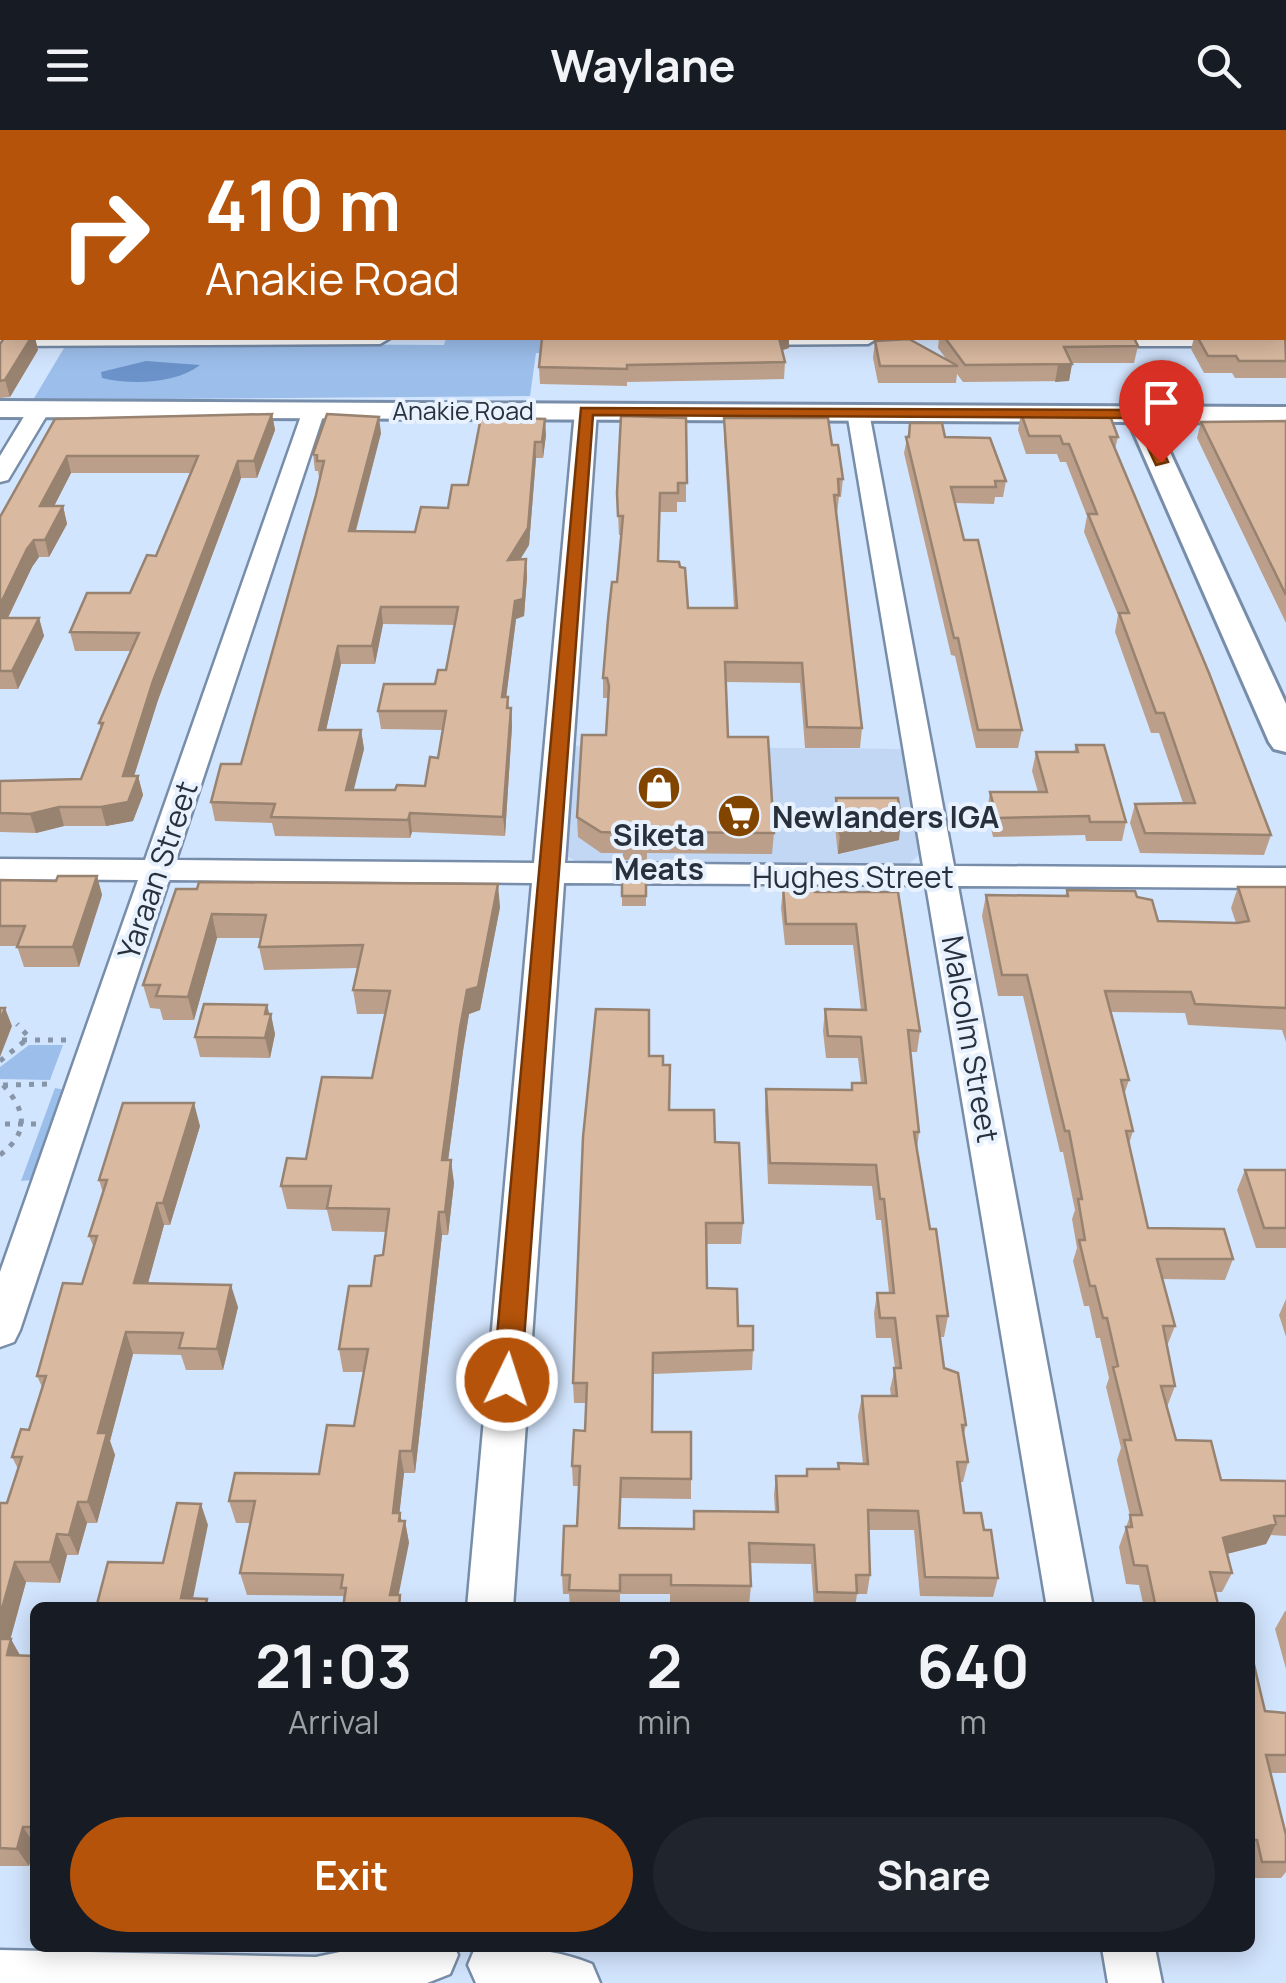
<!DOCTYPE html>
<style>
body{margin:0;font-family:Manrope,sans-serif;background:#20242c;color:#f1f3f6;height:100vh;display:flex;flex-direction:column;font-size:38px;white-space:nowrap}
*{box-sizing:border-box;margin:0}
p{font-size:32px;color:#9ea1a6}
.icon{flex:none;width:55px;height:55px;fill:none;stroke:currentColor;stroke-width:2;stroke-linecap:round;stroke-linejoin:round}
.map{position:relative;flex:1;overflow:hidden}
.panel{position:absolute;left:30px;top:1472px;width:1225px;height:350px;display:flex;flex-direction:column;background:#171b24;border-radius:15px;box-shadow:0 5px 25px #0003}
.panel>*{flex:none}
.guide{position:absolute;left:0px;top:0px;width:1288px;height:210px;box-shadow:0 5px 25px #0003;background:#b45309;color:#fff;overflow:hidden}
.pin{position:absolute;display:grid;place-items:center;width:85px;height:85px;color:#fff;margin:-102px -42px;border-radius:50% 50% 50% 0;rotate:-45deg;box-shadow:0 0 10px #0007}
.pin .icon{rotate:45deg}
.me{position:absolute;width:110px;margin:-55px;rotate:4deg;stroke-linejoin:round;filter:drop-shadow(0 0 8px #0008)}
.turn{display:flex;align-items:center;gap:35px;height:210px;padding:0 40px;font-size:45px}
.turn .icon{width:130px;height:130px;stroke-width:2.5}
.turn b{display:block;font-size:70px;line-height:85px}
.eta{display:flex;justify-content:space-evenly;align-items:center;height:170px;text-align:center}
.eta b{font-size:60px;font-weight:700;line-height:70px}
.cta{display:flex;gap:20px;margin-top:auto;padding:20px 40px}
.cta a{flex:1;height:115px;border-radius:60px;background:#b45309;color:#fff;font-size:40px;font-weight:700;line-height:115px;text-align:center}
.cta a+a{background:#20242c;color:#f1f3f6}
header{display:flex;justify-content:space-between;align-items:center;height:130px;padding:0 40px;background:#171b24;font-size:45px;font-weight:700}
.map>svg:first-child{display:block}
</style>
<header><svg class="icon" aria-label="menu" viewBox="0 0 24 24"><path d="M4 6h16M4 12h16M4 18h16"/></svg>Waylane<svg class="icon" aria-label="search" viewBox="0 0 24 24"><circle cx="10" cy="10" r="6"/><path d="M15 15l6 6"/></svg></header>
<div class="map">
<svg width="1286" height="1853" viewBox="0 0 1286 1853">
<rect width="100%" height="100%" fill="#d2e5fe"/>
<path fill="#c1d7f4" d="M173 0H1286V80L1285 2H163Z
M569 616 907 619 922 722 908 735 874 739 864 735 580 734 567 726 563 719Z"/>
<path fill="#9cbeeb" d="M446 208H563L559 223H536L530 266 33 270 67 213 444 215Z
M29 915H63L50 950 0 949V937Z
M55 958 65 960 38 1038 33 1050 21 1051Z"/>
<path fill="#6b93c9" d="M146 231 200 235C176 254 131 255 102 248L101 242Z"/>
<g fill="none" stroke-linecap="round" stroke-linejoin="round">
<g stroke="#778da9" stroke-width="5">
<path id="minor" d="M986 0H1002V1L987 2Z
M0 129H2V141H0Z
M2 171V186L0 187V172Z
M0 204 2 208H390L380 214 0 216Z
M1286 204V216H1087L1077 210 1285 208Z
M733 208H878L868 214 742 215 735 213Z
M39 273 50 280 8 350 0 352V326L31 275Z
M314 273 325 280 176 730 534 733 575 281 586 274 597 281 565 733 923 736 847 282 858 275 869 282 954 736 1286 738V758L958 756 1093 1478H1047L926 755 564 753 513 1478H467L532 753 169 750 20 1200 14 1212 0 1217V1142L138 750 0 749V729L145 730 303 280Z
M359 1818H455L458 1825 450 1844 427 1853H0V1820L316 1827Z
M475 1818C517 1818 553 1818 592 1834L600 1853H476L468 1835Z
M1102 1818H1155L1162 1853H1108Z"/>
</g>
<g stroke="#778da9" stroke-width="6">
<path id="major" d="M0 271 1286 277V293L1156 292 1286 574V622L1274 619 1269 612 1129 292 0 287Z"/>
</g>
<g stroke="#778da9" stroke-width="55">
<path id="highway" d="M119 2 129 0
M0 43 2 42"/>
</g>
<path stroke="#8795a8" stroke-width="5" stroke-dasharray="5 8" stroke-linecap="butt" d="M22 910H69
M0 931 26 910 27 905 17 894
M3 955 52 954
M5 994H37
M0 1025C29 1003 27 981 3 955"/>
<use href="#minor" fill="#fff" fill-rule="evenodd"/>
<use href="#major" fill="#fff" fill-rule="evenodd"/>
<use href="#highway" stroke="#fff" stroke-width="50"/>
</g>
<path fill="#bb9f8a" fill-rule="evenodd" d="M1004 0H1158L1157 2H1003Z
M1189 0H1282L1281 2H1191Z
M1286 203V248H1235L1232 243H1204L1191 219 1194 208H1285Z
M4 208H35L38 220 10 267 0 268V214Z
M939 208H1134L1138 216 1134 233H1072L1069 251 963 252 957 244 956 253H878L873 228 875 211 947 230 938 218Z
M789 218 782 220 785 232 784 249 627 252V256L540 254 539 237Z
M1021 283 1118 307 1115 319 1271 705 1264 725 1140 723 1130 693 1135 674 1183 673 1159 603H1151L1115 502 1118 485 1084 402 1087 386 1066 332H1060L1057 324H1026L1018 300Z
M272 284 275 300 257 348H241L158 570 134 646H138L143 665 133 691 106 696H64L36 703 0 702V651L81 649 101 598 99 593 131 521H75L70 502 130 463 156 426 191 343H71L54 376H63L67 394 49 427H39L32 437 8 488H39L44 506 18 559H0V387L55 289Z
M686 288V372H677V382H659L658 431 688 478H734L724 307V288L832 315 843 349 841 367H839L837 384 862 598 860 618H805L800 553 726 552 728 607 774 703 772 724 647 723V730H623V723H601L578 707 577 687 606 605 608 568H603V548L617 452 622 405H619L617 363Z
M1286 291V493L1197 308 1201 292Z
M910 293 945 307 1006 351 1003 367H995L994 374 955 373 964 410 1022 600 1018 618H976L955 526 951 525 904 323Z
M381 303 356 401 415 402 448 378 468 355 546 305 543 328H536L529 415 520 430 526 429 527 447 524 486 516 489 506 567H508L509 578H511L512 596 505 706 412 702 410 708 275 706 272 693 215 691 211 672 241 634 316 365 320 348H319L318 341H315L313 324ZM383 494 455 495 446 540 435 554 378 581 381 599 443 600 438 628 425 656 395 660H353L364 619 361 600H326L341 534H375Z
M1076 615 1126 692 1122 711H1086L1085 705 993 707 987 681 990 662H1038L1032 641 1036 622H1074Z
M836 668 899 710 838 724 834 688Z
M97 746 102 765 79 837H24L17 816H0V750L56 751Z
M622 747H646V776H622Z
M783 757 815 762H898L920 901 917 922H911L919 1002 917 1019 930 1099 948 1186 944 1207H940L944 1238 966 1295 964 1304 968 1332 963 1352H960L964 1383 984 1400 998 1448 993 1467 920 1466 914 1400H869L870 1445 867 1464H857L855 1478H814L811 1434 750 1433 751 1456 749 1475 670 1474V1464H620V1478H570L569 1464H563L562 1445 577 1396 579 1356H573L572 1336 585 1301 586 1273H574L573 1253 649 926 663 935 669 980 715 1012 743 1093 741 1114H707V1158L738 1196 753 1220 752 1240 653 1244 652 1302 691 1349V1369L621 1368 620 1398 694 1399 775 1381 774 1365 776 1346H806L807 1339H838V1333L863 1334 858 1286 862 1266H891L890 1259 895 1238 891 1208H876L874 1183 877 1163H889L881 1090H876L872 1056 768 1054 765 980 766 959 851 960 852 953H861L858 928H826L823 901 825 879 861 880 853 815H785L781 778Z
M1238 757H1286V912L1282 900 1188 895 1185 883 1111 882 1129 950 1124 965 1133 1001 1129 1014 1148 1098 1233 1129 1225 1150 1162 1149 1175 1196 1167 1216 1175 1256 1167 1277 1176 1310 1221 1350 1286 1351V1406L1271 1405 1266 1414 1227 1424 1232 1443 1222 1462H1215L1219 1478H1144L1139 1455 1126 1454 1119 1417 1130 1386 1117 1330 1121 1318 1106 1257 1109 1248 1100 1208H1096L1089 1176H1084L1073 1131 1077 1118 1072 1089 1075 1080 1063 1022H1060L1023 866H998L982 786 986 765 1065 766 1067 760 1137 767 1158 791 1236 793 1231 778Z
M176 759 500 777 480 880 469 884 463 921 448 1030 454 1053 448 1105H442L415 1343H404L399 1383 402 1391H405L409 1413 344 1470 343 1466 247 1465 240 1443 251 1393H236L229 1371 319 1344 354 1296 364 1242H343L339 1219 371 1156 383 1125 386 1102 332 1101 327 1080 287 1079 281 1056 372 948 385 884H357L353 860 358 838 264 840 259 817 261 808H217L194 890H163L160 879 150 878 143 855Z
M267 875 275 904 270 928 200 927 195 907Z
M200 996 170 1095H164L148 1153 238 1177 223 1240H186L181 1225 133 1224 110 1311 115 1325 97 1393H87L78 1425H67L60 1453 26 1452 10 1509 20 1525 35 1526V1715L29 1736H0V1373H7L18 1339 12 1327 29 1300 42 1257 37 1246 82 1154 94 1118 89 1106 103 1063 99 1050Z
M1245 1040H1286V1118H1256L1237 1060Z
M1286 1169V1207L1279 1185Z
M1285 1481H1286V1539L1275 1499Z
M1250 1518 1265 1581 1286 1583V1643H1270L1286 1705V1742L1281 1748H1251L1250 1745Z"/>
<path fill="#988270" d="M0 0H42L32 2H2V10H0Z
M2 104V124L0 127V107Z
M31 208H35L38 220 10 267 5 250Z
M778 208H789V218L777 222Z
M1072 234 1069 251 1055 252 1058 235Z
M272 284 275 300 257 348 254 331Z
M379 287 381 303 351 418 349 401Z
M545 289 546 305 543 328 542 312Z
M535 312 536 328 529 415 509 447 508 430Z
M67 326 71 343 45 394 40 376Z
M238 331 241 348 158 570 128 665 123 646 153 551Z
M63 376 67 394 49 427 45 410Z
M34 410 39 427 32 437 0 504V475L27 419Z
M526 429 527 447 524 486 516 489 504 585 502 567 515 471Z
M381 477 383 494 375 534 372 516Z
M39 488 44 506 18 559 12 541Z
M338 516 341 534 322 618 319 600Z
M511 578 512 596 505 706 503 687Z
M361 600 364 619 349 679 346 660Z
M138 646 143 665 133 691 106 696 101 677Z
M59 677 64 696 36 703 30 684Z
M410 683 412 702 410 708 408 690Z
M901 690 899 710 838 724 840 704Z
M97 746 102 765 79 837 73 817Z
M498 754 500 777 480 880 469 884 463 921 445 1053 442 1030 460 898 467 860Z
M212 784 217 808 194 890 188 867Z
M267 875 270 888 271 884 275 904 270 928 265 908V884Z
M5 878 12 896 0 927V891Z
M194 973 200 996 170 1095 163 1073Z
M451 1030 454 1053 448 1105 445 1082Z
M157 1073 164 1095 142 1175 134 1153Z
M439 1082 442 1105 415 1343 412 1321Z
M231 1155 238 1177 223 1240 217 1219Z
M126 1202 133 1224 110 1311 115 1325 97 1393 88 1372 98 1303Z
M400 1321 404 1343 397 1405 393 1383Z
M78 1372 87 1393 78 1425 69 1405Z
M201 1374 208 1395 191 1478 181 1468Z
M400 1383 403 1400 405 1391 409 1413 396 1478 390 1465Z
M1276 1394 1266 1414 1214 1427 1223 1408Z
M57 1404 67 1425 60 1453 50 1432Z
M15 1432 26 1452 5 1529 0 1521V1486Z
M11 1509 22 1529 7 1525Z
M23 1697 35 1715 29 1736 17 1719Z"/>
<path fill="#d9b9a0" stroke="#988270" stroke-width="2.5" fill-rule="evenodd" d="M835 0H940L941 2H835Z
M1012 0H1139L1140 2H1013Z
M2 54V104L0 107V55Z
M1285 72H1286L1285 111Z
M1285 118H1286L1285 185Z
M1285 203 1286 231H1239L1236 226H1208L1198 208H1285Z
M4 208H31L5 250 0 251V214Z
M542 208H779L785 232 627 235V239L539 237Z
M945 208H1134L1138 216 1064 217 1072 234 965 235Z
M909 209 958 236H880L875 211Z
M1021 283H1109L1118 307H1110L1209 543 1271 705 1145 703 1135 674 1195 673 1164 583H1156L1119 483H1129L1088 384H1097L1069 314H1063L1060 306H1029Z
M272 284 254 331H238L153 551 123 646H138L128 672 101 677H59L30 684 0 683V651L81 649 103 593H99L139 503 70 502 87 463H130L147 425 156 426 198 326H67L40 376H63L45 410H34L27 419 0 475V387L55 289Z
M327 284 379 287 349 401 415 402 421 377 448 378 452 355H468L481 287 545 289 542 312H535L528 398 508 430 526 429 523 469 515 471 502 567H508L507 578H511L503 687 410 683 408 690 271 687 275 674 211 672 221 634H241L316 365 324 331H317V325L313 324ZM381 477H458L446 540H438L435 554H384L378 581H446L438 628 430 627 425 656 397 655 395 660H346L361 600H319L338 516H372Z
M621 286 686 288 687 353H678V363H660L658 431 679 432 680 437 685 438 688 478H737L724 288H828L832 315H838L843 349H838L839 365H834L862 598 807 597 802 533 725 532 728 607H768L774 703 647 702V709H623V703L601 702 577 687 582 605H606L609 556 607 548H603L608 489 612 452H617L623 386H618L617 363Z
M1286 291V465L1201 292Z
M910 293H942L945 307 990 308 1006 351H995L996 357H951L964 410H978L1022 600H978L958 508H954L906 307H909Z
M0 488H39L12 541H0Z
M1076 615H1104L1126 692H1090L1089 686 997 688 990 662H1047L1036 622H1078Z
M836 668H898L901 690 840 704Z
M58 746H97L73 817H17L25 796H0V750L56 751Z
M622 747H646V766H622Z
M199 752 498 754 478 857 467 860 460 898 442 1030H451L445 1082H439L412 1321H400L393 1383H400L399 1391H405L390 1465H400L399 1478H343L346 1458H341L343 1445 240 1443 255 1371H229L235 1343 319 1344 327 1295 354 1296 368 1219H339L349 1156H371L375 1126 383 1125 389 1079 327 1078 331 1056H281L287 1028 306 1029 322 947 372 948 390 861 353 860 363 815 259 817 266 785 212 784 188 867 156 866 160 855H143L176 759H197Z
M783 757H808L815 762H898L920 901 908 900 919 1002H914L930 1099H936L948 1186H937L944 1238 958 1243 966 1295H962L968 1332H957L964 1383H981L984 1400H991L998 1448 925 1447 918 1381 868 1380 870 1445H856L857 1463 817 1462 814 1415 749 1413 751 1456 671 1455V1445H620V1461L569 1460 570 1445H562L564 1396H577L580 1336H572L574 1300 585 1301 587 1253H573L583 1007 596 879 649 880V926H663V935H670L669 980H714L715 1012 739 1013 743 1093H706L707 1158 737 1159 738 1196H753V1220L653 1223 652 1302H691V1349L621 1348 619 1398 694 1399V1381L778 1382 776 1346H807V1339H839L838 1333 868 1334 862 1266H897L894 1238H901L895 1188H880L877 1163H894L884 1069H880L876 1035 770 1033 766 959 852 960V953H866L861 907 828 906 825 879 866 880 856 794H786Z
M1238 757H1286V878L1195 874 1191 862 1105 861 1129 950H1121L1133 1001H1126L1148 1098 1224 1099 1233 1129H1157L1175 1196H1163L1175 1256H1161L1176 1310 1211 1311 1221 1350 1286 1351V1386H1274L1276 1394 1223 1408 1232 1443 1210 1442 1219 1478H1156L1147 1436 1134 1435 1126 1397H1132L1130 1385H1142L1124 1310H1131L1113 1237 1118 1236 1107 1188H1103L1095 1156H1090L1079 1110H1085L1078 1069H1082L1069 1001H1065L1027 845H1002L986 765 1068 766 1067 760 1135 761 1137 767 1152 770 1158 791 1237 793 1249 791Z
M204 874 267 875 265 884H271L265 908 195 907Z
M0 878H5L0 891Z
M123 973H194L163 1073H157L134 1153 231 1155 217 1219 179 1218 183 1203 126 1202 98 1303H107L88 1372H78L69 1405 57 1404 50 1432H15L0 1486V1373H7L22 1327H12L21 1299 29 1300 46 1246H37L63 1153 82 1154 97 1106H89L107 1050H99Z
M1245 1040H1286V1098H1264Z
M177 1373 201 1374 181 1468 207 1469 205 1478H96L108 1432 163 1433Z
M0 1509H11L7 1525 35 1526V1697H23L17 1719 0 1718Z
M1250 1518 1265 1581 1286 1583V1625H1266L1286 1705V1732H1262L1257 1710H1250Z"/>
<path fill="#b45309" stroke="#753606" stroke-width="2.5" d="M581 278 1140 280 1147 284 1168 332 1156 335 1134 288 593 285 521 1250 517 1258 507 1261 497 1258 493 1250Z"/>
<defs>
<g id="shop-disc" transform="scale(2.25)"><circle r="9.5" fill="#814500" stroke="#e8f1fe"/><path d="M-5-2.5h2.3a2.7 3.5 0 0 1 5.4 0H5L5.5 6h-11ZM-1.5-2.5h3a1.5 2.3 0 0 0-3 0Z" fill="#fff"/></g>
<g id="supermarket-disc" transform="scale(2.25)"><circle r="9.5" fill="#814500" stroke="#e8f1fe"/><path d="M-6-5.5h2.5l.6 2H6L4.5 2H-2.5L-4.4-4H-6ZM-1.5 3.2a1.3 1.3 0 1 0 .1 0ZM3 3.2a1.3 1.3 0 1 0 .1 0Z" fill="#fff"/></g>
</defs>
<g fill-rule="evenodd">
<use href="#shop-disc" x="659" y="658"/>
<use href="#supermarket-disc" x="739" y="686"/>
</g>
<g text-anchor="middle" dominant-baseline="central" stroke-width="8" stroke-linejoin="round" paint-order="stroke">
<g font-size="25" fill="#27303b" stroke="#e8f1fe">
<text x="463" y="280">Anakie Road</text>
</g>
<g font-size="30" font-weight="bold" fill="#27303b" stroke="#e8f1fe" text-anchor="start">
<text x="772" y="686">Newlanders IGA</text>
<text x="659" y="704" text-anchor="middle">Siketa<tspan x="659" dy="34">Meats</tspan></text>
</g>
<g font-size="30" fill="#27303b" stroke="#e8f1fe">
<text transform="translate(157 740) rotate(-71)">Yaraan Street</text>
<text x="853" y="746">Hughes Street</text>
<text transform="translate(971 909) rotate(80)">Malcolm Street</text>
</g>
</g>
</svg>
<div class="pin" style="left:1161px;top:332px;background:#d93025"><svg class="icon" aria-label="arrive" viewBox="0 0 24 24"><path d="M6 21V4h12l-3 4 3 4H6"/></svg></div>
<svg class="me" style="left:507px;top:1250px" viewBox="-20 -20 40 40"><circle r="17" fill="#b45309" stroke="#fff" stroke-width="3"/><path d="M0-11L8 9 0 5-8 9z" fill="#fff"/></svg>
<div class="guide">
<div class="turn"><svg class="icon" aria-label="right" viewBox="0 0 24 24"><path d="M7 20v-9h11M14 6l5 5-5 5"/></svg><div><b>410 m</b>Anakie Road</div></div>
</div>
<section class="panel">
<div class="eta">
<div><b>21:03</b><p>Arrival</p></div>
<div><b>2</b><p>min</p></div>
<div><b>640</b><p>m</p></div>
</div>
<div class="cta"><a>Exit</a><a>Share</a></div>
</section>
</div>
